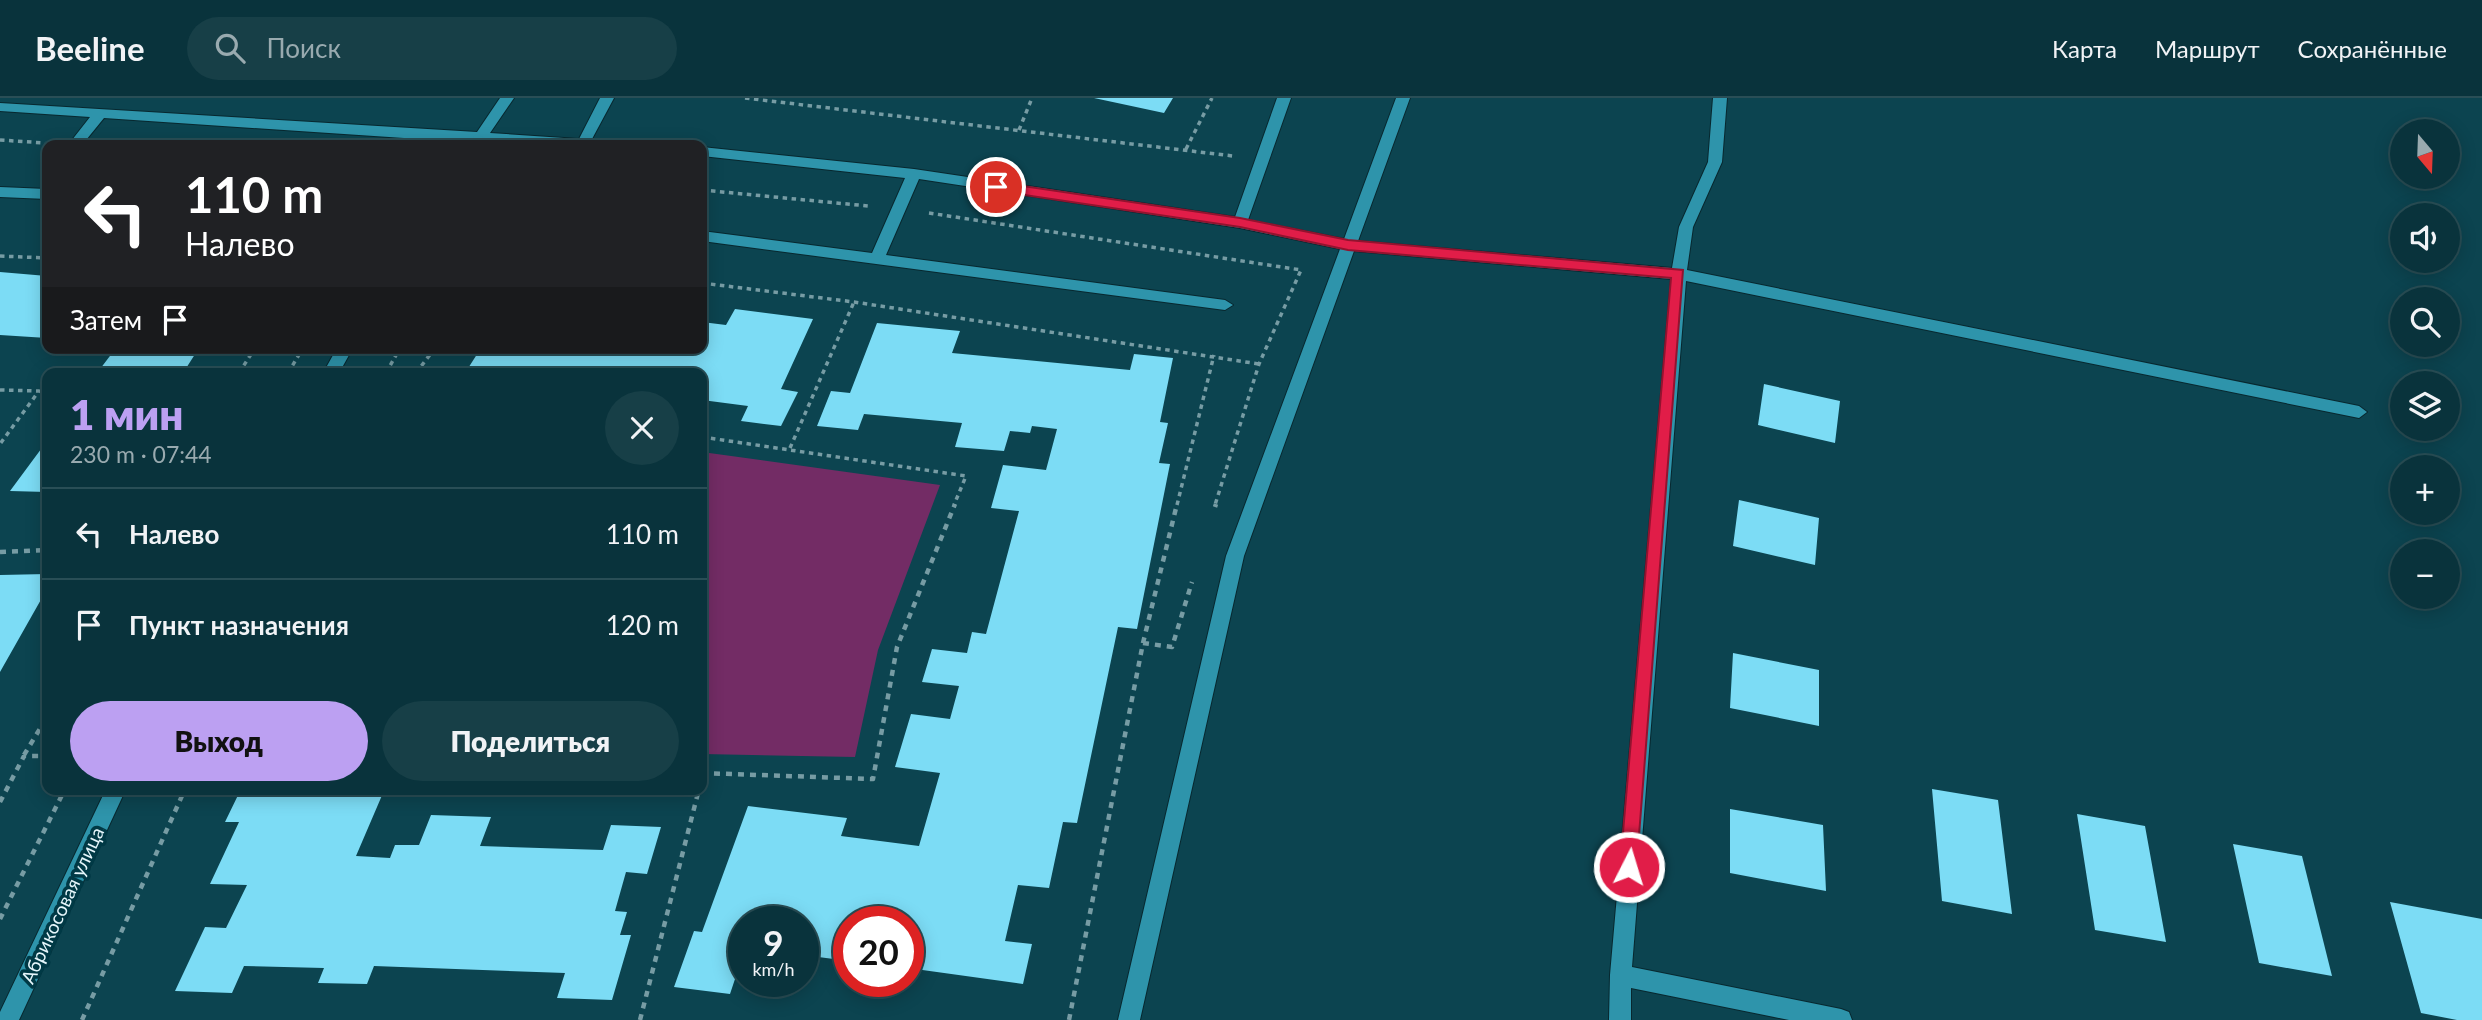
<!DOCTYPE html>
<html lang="ru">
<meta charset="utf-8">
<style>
body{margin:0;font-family:Lato,sans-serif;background:#173f47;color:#f1f3f6;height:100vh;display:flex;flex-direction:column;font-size:26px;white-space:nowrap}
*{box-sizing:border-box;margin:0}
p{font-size:23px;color:#99aaaf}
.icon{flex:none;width:38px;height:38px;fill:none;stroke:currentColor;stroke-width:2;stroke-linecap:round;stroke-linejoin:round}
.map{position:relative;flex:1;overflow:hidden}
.sheet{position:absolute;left:42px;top:270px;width:665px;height:427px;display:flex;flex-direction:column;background:#09333c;border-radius:14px;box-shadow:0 4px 18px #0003,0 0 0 2px #294e56}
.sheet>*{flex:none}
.hud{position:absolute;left:42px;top:42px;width:665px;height:214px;border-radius:14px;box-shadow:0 4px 18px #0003,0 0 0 2px #294e56;background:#202124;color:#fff;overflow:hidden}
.needle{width:46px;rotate:161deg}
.fabs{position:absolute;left:2390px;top:21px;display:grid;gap:14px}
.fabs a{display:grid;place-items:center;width:70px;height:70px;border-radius:50%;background:#09333c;box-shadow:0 4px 18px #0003,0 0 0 2px #294e56;font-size:35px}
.speed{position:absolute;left:728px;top:808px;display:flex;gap:14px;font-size:35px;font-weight:700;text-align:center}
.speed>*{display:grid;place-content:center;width:91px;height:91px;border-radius:50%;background:#09333c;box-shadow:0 4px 18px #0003,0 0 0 2px #294e56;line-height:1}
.speed small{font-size:18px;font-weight:400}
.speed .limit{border:10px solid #d22;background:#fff;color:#111}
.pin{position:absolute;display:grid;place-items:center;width:60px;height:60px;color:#fff;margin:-30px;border:4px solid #fff;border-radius:50%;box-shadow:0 2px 7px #0007}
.me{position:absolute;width:77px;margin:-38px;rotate:5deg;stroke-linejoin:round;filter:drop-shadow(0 0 5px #0008)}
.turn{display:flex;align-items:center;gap:24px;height:147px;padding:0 28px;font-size:32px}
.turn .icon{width:91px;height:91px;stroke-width:2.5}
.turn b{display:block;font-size:49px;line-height:60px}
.then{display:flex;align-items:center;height:66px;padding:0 28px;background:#0003;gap:14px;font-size:26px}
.round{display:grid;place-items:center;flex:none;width:74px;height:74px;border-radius:37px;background:#173f47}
.overview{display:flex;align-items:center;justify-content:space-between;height:119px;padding:0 28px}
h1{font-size:42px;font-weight:800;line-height:52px;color:#bca0f2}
.button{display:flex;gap:14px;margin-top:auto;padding:14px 28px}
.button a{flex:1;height:80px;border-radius:42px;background:#bca0f2;color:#111;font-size:28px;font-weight:800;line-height:80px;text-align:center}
.button a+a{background:#173f47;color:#f1f3f6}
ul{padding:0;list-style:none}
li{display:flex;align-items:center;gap:21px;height:91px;padding:0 28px;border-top:2px solid #294e56}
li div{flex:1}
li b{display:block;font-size:26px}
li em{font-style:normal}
header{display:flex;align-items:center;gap:42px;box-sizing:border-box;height:98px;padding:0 35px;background:#09333c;border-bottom:2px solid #294e56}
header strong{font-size:33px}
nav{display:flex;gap:38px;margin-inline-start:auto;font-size:24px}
.search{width:490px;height:63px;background:#173f47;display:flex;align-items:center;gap:18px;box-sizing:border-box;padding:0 24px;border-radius:38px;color:#99aaaf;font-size:26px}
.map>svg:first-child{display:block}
</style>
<header>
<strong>Beeline</strong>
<div class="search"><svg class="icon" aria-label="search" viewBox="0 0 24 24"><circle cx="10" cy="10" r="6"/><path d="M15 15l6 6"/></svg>Поиск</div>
<nav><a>Карта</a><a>Маршрут</a><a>Сохранённые</a></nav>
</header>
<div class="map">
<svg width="2482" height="922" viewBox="0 0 2482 922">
<rect width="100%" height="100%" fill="#0c4450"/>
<path fill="#732c65" d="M702 354 940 387 878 552 855 659 702 656Z"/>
<path fill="#7cdcf5" d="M1094 0H1173L1164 15Z
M0 174 47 178V240L0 237Z
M735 211 813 221 781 291 798 294 781 328 741 323 748 308 702 302V275H465L481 250H702V224L726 227Z
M877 225 960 233 952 255 1130 272 1134 256 1173 260 1160 324 1168 325 1159 365 1170 366 1137 531 1118 529 1077 725 1063 724 1049 790 1018 787 1005 843 1032 846 1023 886 908 870V824H849V863L803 857V824H744V854L730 896 674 889 694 833 702 834 748 708 847 720 841 738 919 748 940 675 895 669 911 616 950 621 959 588 922 584 932 551 967 555 972 534 986 536 1019 413 991 410 1003 367 1046 372 1057 331 1032 328 1030 335 1010 333 1004 353 955 349 962 325 864 316 858 332 817 328 831 293 850 295Z
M116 250H199L183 275H97Z
M1764 286 1840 303 1835 345 1758 327Z
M47 343V394L10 393Z
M1739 402 1819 420 1815 467 1733 448Z
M47 476V491L0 574V477Z
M1733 555 1819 572V628L1730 610Z
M241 691H433L431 696 383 695 356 758 390 760 395 747H419L431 717 491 719 480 748 603 752 611 727 661 729 647 776 626 774 615 813 627 814 620 837H631L612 902 557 900 565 875 374 868 367 886 318 885 324 870 244 868 232 895 175 893 205 829 226 830 247 787 210 786 239 724H225Z
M1932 691 1998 702 2012 816 1942 803Z
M1730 711 1823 727 1826 793 1730 775Z
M2077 716 2145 728 2166 844 2095 832Z
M2233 746 2302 758 2332 878 2259 865Z
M2390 804 2482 821V922H2457L2421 915Z"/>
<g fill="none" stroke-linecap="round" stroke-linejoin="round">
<g stroke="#08282f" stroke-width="2">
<path id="service" d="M500 0H514L490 35 579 41 600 0H614L592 41 609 43 616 47 479 45 104 20 82 47H68L90 19 0 13V5L477 34Z
M1277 0H1291L1248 122 1344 141 1396 0H1410L1358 143 1672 170 1679 129 1708 64 1713 0H1727L1722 64 1693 129 1687 172 2359 308 2367 314 2359 320 1686 183 1632 869 1841 911 1849 914 1852 922H1789L1631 890V922H1609L1610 877 1671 181 1354 153 1244 458 1140 922H1118L1226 458 1340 151 1240 130 919 81 886 157 1225 202 1233 207 1225 212 702 143V133L872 155 905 80 702 58V49L914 71 1235 119Z
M0 89 47 91V101L0 99Z"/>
</g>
<g stroke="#08282f" stroke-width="2">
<path id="minor" d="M479 37 486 41 481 47H467L474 38Z
M337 250H353L339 275H323Z
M106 691H126L19 922H0V914Z"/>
</g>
<path stroke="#779ca4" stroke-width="3.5" stroke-dasharray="4.5 4.5" stroke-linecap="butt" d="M745 0 1233 58
M1019 32 1032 0
M0 42 45 45
M1186 51 1212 0
M702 92 868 108
M929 115 1301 172 1259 266 1215 407
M0 158 47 160
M702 185 854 204 1259 266
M239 275 255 250
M288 275 303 250
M386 275 400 250
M416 275 435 250
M0 292 39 293 0 346
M702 339 966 378 954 407
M790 350 854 204
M1177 407 1214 257"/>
<path stroke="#779ca4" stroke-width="4.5" stroke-dasharray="6 6" stroke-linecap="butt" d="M1215 409 1216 406
M0 454 47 452
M1143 545 1172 549 1192 484
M24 657 47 619
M702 675 873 681 897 549 955 406
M0 704 24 658H47
M0 821 65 691
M82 922 185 691
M640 922 699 691
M1069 922 1143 545 1177 406"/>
<use href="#service" fill="#2e94ab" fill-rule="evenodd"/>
<use href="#minor" fill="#2e94ab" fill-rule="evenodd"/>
</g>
<path fill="#e11d48" stroke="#92132f" stroke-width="2" d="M996 84 1240 120 1348 142 1683 172 1636 776 1629 778 1623 776 1620 769 1671 180 1348 152 1240 129 991 92V86Z"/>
<g text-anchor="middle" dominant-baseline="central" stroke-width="7" stroke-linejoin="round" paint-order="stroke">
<g font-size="19" fill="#e5f6fb" stroke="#003945">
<text transform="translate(62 807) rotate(-65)">Абрикосовая улица</text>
</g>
</g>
</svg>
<div class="fabs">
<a><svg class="needle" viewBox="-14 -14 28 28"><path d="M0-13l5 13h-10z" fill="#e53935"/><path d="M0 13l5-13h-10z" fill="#99aaaf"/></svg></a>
<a><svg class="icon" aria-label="sound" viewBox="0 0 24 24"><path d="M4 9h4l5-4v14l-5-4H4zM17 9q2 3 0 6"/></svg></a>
<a><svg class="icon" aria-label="search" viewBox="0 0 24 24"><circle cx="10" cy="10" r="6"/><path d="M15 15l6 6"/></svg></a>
<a><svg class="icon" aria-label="layers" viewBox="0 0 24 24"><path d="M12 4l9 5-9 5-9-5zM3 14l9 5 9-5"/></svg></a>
<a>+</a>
<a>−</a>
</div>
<div class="speed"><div>9<small>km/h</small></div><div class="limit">20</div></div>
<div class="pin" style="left:996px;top:89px;background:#d93025"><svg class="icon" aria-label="arrive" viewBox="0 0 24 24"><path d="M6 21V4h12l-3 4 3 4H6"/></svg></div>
<svg class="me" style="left:1629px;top:769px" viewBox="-20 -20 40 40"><circle r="17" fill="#e11d48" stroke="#fff" stroke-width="3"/><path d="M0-11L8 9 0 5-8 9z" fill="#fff"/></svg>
<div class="hud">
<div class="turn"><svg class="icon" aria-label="left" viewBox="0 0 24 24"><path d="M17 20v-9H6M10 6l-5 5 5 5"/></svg><div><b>110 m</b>Налево</div></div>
<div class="then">Затем<svg class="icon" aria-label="arrive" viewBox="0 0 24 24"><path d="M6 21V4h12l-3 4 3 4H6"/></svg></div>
</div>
<section class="sheet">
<div class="overview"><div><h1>1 мин</h1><p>230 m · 07:44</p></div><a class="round"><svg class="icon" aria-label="close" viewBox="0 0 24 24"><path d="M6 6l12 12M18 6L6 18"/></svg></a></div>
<ul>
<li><svg class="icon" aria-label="left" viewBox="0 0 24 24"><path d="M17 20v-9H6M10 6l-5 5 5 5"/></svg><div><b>Налево</b></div><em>110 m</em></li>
<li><svg class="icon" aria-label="arrive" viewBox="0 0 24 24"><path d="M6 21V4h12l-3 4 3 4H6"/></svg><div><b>Пункт назначения</b></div><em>120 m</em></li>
</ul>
<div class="button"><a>Выход</a><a>Поделиться</a></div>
</section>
</div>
